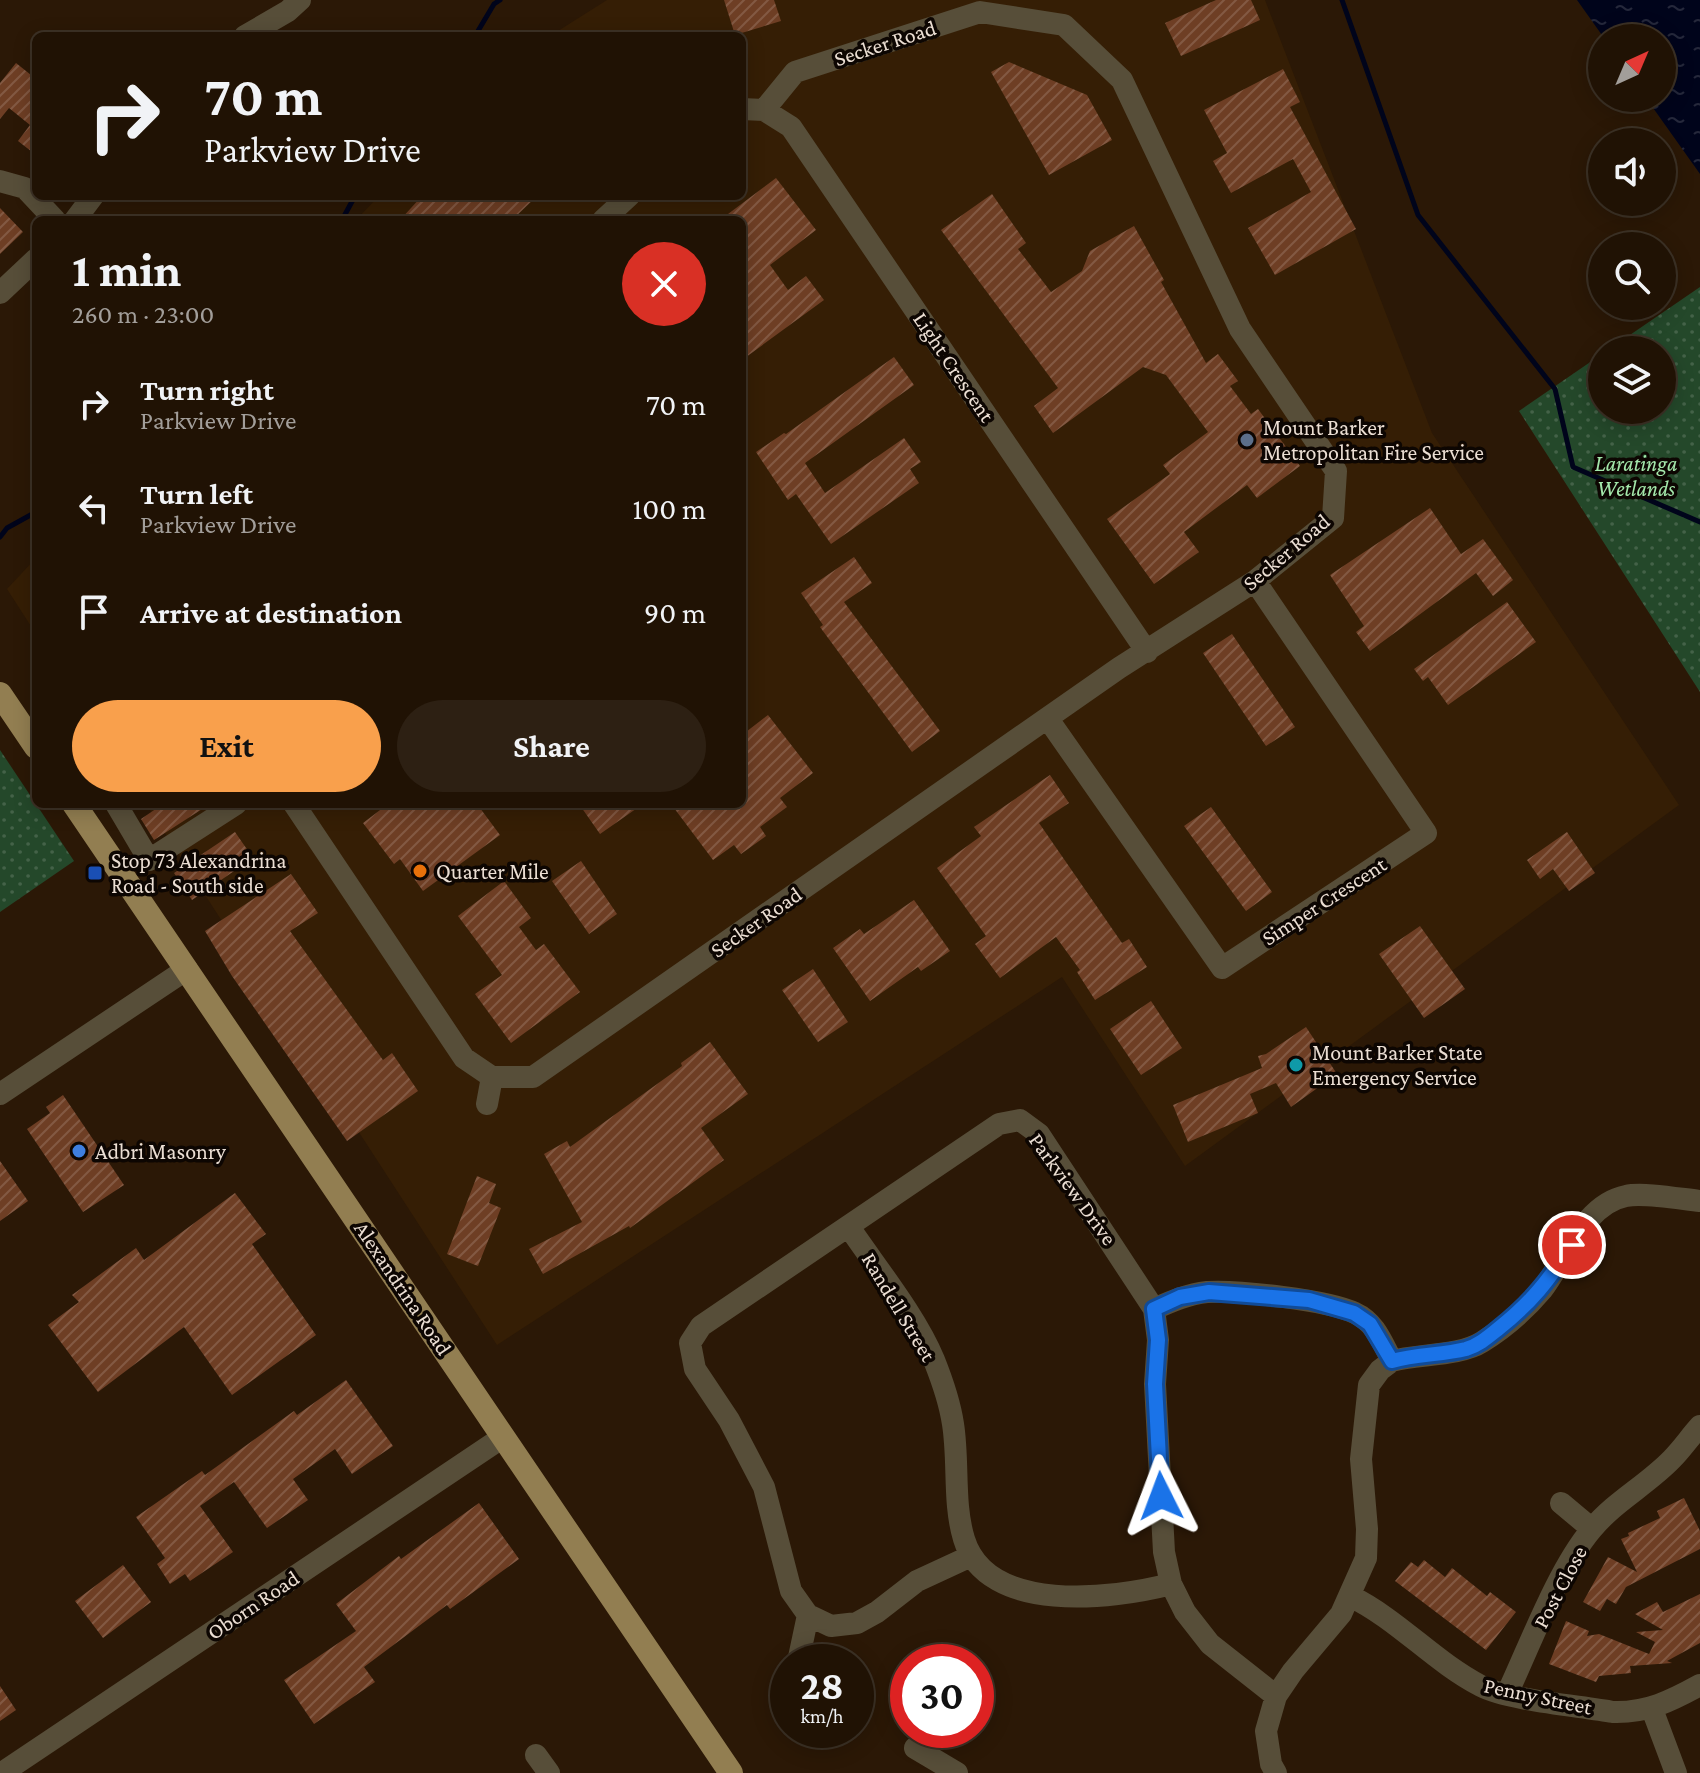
<!DOCTYPE html>
<meta charset="utf-8">
<style>
body{margin:0;font-family:"Crimson Pro",serif;background:#2d2013;color:#f1f3f6;height:100vh;display:flex;flex-direction:column;font-size:30px;white-space:nowrap}
*{box-sizing:border-box;margin:0}
p{font-size:26px;color:#a29e9a}
.icon{flex:none;width:44px;height:44px;fill:none;stroke:currentColor;stroke-width:2;stroke-linecap:round;stroke-linejoin:round}
.map{position:relative;flex:1;overflow:hidden}
.details{position:absolute;left:32px;top:216px;width:714px;height:592px;display:flex;flex-direction:column;background:#201204;border-radius:12px;box-shadow:0 4px 20px #0003,0 0 0 2px #3d3226}
.details>*{flex:none}
.banner{position:absolute;left:32px;top:32px;width:714px;height:168px;border-radius:12px;box-shadow:0 4px 20px #0003,0 0 0 2px #3d3226;background:#201204;color:#f1f3f6;overflow:hidden}
.needle{width:52px;rotate:44deg}
.fabs{position:absolute;left:1588px;top:24px;display:grid;gap:16px}
.fabs a{display:grid;place-items:center;width:88px;height:88px;border-radius:50%;background:#201204;box-shadow:0 4px 20px #0003,0 0 0 2px #3d3226;font-size:40px}
.speed{position:absolute;left:770px;top:1644px;display:flex;gap:16px;font-size:40px;font-weight:700;text-align:center}
.speed>*{display:grid;place-content:center;width:104px;height:104px;border-radius:50%;background:#201204;box-shadow:0 4px 20px #0003,0 0 0 2px #3d3226;line-height:1}
.speed small{font-size:20px;font-weight:400}
.speed .limit{border:12px solid #d22;background:#fff;color:#111}
.pin{position:absolute;display:grid;place-items:center;width:68px;height:68px;color:#fff;margin:-34px;border:4px solid #fff;border-radius:50%;box-shadow:0 2px 8px #0007}
.me{position:absolute;width:88px;margin:-44px;rotate:357deg;stroke-linejoin:round;filter:drop-shadow(0 0 6px #0008)}
.turn{display:flex;align-items:center;gap:28px;height:168px;padding:0 40px;font-size:36px}
.turn .icon{width:104px;height:104px;stroke-width:2.5}
.turn b{display:block;font-size:56px;line-height:68px}
.round{display:grid;place-items:center;flex:none;width:84px;height:84px;border-radius:42px;background:#2d2013}
.headline{display:flex;align-items:center;justify-content:space-between;height:136px;padding:0 40px}
h1{font-size:48px;font-weight:700;line-height:60px}
.button{display:flex;gap:16px;margin-top:auto;padding:16px 40px}
.button a{flex:1;height:92px;border-radius:48px;background:#f9a04c;color:#111;font-size:32px;font-weight:700;line-height:92px;text-align:center}
.button a+a{background:#2d2013;color:#f1f3f6}
ul{padding:0;list-style:none}
li{display:flex;align-items:center;gap:24px;height:104px;padding:0 40px}
li div{flex:1}
li b{display:block;font-size:30px}
li em{font-style:normal}
.map>svg:first-child{display:block}
</style>
<div class="map">
<svg width="1700" height="1773" viewBox="0 0 1700 1773">
<defs>
<pattern id="green-dots" width="8" height="8" patternUnits="userSpaceOnUse" patternTransform="scale(2)"><rect width="8" height="8" fill="#24482a"/><path d="M2 2h.1M6 6h.1" fill="none" stroke="#446248" stroke-width="1.8" stroke-linecap="round"/></pattern>
<pattern id="water-ripples" width="26" height="14" patternUnits="userSpaceOnUse" patternTransform="scale(2)"><rect width="26" height="14" fill="#00041b"/><path d="M2 4q2-2 4 0t4 0M15 11q2-2 4 0t4 0" fill="none" stroke="#25283b"/></pattern>
<pattern id="building-hatch" width="6" height="6" patternUnits="userSpaceOnUse" patternTransform="scale(2)"><rect width="6" height="6" fill="#6e3e24"/><path d="M-1 1l2-2M0 6l6-6M5 7l2-2" fill="none" stroke="#835943"/></pattern>
</defs>
<rect width="100%" height="100%" fill="#2b1806"/>
<path fill="#351e05" d="M607 0H1265L1432 433 1679 805 1185 1166 1062 977 497 1345 146 804H742V220H356L379 196H742V36H550Z
M36 558V634L7 589Z"/>
<path fill="url(#green-dots)" d="M1700 287V692L1519 411 1602 354V410H1662V350H1608Z
M0 750 74 861 0 912Z"/>
<path fill="url(#water-ripples)" d="M1577 0H1700V174L1646 98H1662V38H1604Z"/>
<g fill="none" stroke-linecap="round" stroke-linejoin="round">
<path stroke="#00041b" stroke-width="5" d="M1342 0 1418 215 1555 389 1573 467 1700 522
M475 36 494 4 500 0
M342 220 355 196
M0 537 7 528 36 512"/>
</g>
<path fill="url(#building-hatch)" d="M724 0H774L781 21 735 35Z
M1216 0H1251L1260 20 1181 56 1165 23Z
M1009 62 1087 95 1112 140 1049 175 991 72Z
M16 63 36 79V155L18 141 30 125 9 108 0 119V83Z
M1283 69 1300 102 1290 107 1356 229 1275 275 1248 228 1311 192 1293 159 1231 193 1213 161 1227 153 1204 110Z
M776 178 816 230 770 265 788 290 806 276 824 300 742 360V220H720Z
M992 194 1026 243 1018 249 1051 292 1082 271 1090 251 1134 226 1164 280 1161 282 1206 363 1218 354 1238 381 1230 386 1251 414 1258 409 1300 466 1257 498 1247 485 1184 532 1199 552 1154 584 1107 519 1170 474 1163 465 1208 432 1166 375 1143 367 1053 433 1034 406 1058 388 941 230Z
M422 196H537L512 220H400Z
M0 208 23 232 0 254Z
M894 357 914 385 805 463 825 493 904 438 921 462 910 469 919 483 831 544 796 494 788 500 756 452 784 433 786 434Z
M1430 508 1461 554 1483 539 1513 580 1493 596 1476 573 1370 651 1356 632 1364 626 1330 575Z
M854 557 872 583 844 602 940 731 912 752 820 627 823 625 801 593Z
M1507 602 1536 642 1448 705 1428 677 1423 681 1414 669Z
M1232 634 1295 727 1266 746 1203 653Z
M768 715 813 773 780 798 787 807 760 827 766 836 741 854 734 845 713 860 671 804H742V735Z
M1050 775 1069 803 1039 823 1122 943 1129 939 1147 967 1095 1000 1077 972 1080 970 1056 937 1000 978 975 944 986 936 937 868 981 836 974 827Z
M163 804H210L154 840 141 819Z
M388 804H477L500 835 423 891 400 859 394 864 363 823Z
M579 804H643L600 834Z
M1211 807 1272 892 1246 911 1184 826Z
M235 832 253 858 192 900 174 873Z
M1567 832 1595 873 1569 891 1553 869 1540 879 1527 860Z
M581 861 617 914 589 934 552 881Z
M291 874 318 913 290 931 383 1060 392 1053 418 1091 347 1141 232 976 205 931Z
M504 881 531 918 519 927 536 950 544 944 580 992 511 1043 475 994 502 975 458 916Z
M914 900 950 951 921 971 918 967 870 1001 833 948 860 929 864 934Z
M1420 926 1465 989 1424 1018 1379 954Z
M813 969 848 1022 818 1042 782 990Z
M1151 1001 1182 1048 1141 1075 1110 1029Z
M1306 1027 1337 1074 1291 1107 1276 1083 1250 1094 1258 1113 1188 1142 1173 1105 1262 1068 1258 1056 1266 1054Z
M710 1042 748 1094 701 1128 724 1160 630 1228 629 1226 543 1274 529 1249 582 1222 544 1154 567 1141 570 1147 682 1066 681 1063Z
M63 1095 124 1185 83 1212 27 1129 50 1113 46 1107Z
M0 1161 28 1201 0 1221Z
M477 1176 496 1184 489 1203 501 1208 478 1266 447 1254Z
M235 1193 266 1234 252 1244 316 1335 232 1395 184 1327 98 1392 48 1325 79 1302 72 1295 136 1248 144 1260Z
M346 1380 393 1446 352 1474 335 1449 293 1479 308 1500 267 1528 234 1482 200 1506 233 1552 190 1581 185 1574 170 1584 157 1564 165 1558 136 1517 202 1471 205 1475 294 1411 297 1415Z
M1684 1498 1700 1531V1549L1626 1587 1616 1604 1607 1599 1600 1611 1583 1602 1608 1557 1637 1572 1621 1539 1629 1536 1628 1533 1660 1518 1657 1511Z
M479 1503 519 1559 450 1609 447 1605 364 1667 375 1682 314 1724 284 1680 356 1631 336 1604 399 1556 401 1559Z
M1424 1560 1445 1577 1452 1568 1487 1596 1490 1592 1516 1612 1486 1650 1395 1581 1411 1562 1418 1567Z
M123 1565 151 1602 103 1638 75 1601Z
M1700 1594V1643L1667 1661 1672 1663 1630 1666 1631 1673 1599 1676 1596 1682 1549 1664 1566 1621 1589 1631 1587 1636 1599 1634 1649 1654 1655 1642 1636 1632 1663 1630 1635 1614 1657 1602 1663 1612Z
M0 1686 16 1710 0 1721Z"/>
<g fill="none" stroke-linecap="round" stroke-linejoin="round">
<path stroke="#574e39" stroke-width="22" d="M245 36 288 11 300 0
M742 109 764 110 791 127 1147 652
M0 181 25 188 55 220
M75 220 93 196
M603 220 629 196
M0 293 36 259
M1048 719 1222 968 1426 833 1255 581
M116 804 149 860 236 804
M294 804 464 1058 492 1077H533L1119 668 1255 581 1333 518 1336 471 1240 329 1122 80 1064 25 980 12 795 72 764 110
M0 1094 187 969
M487 1104 492 1077
M849 1227C876 1267 916 1316 934 1360 942 1380 950 1404 953 1424 959 1462 953 1503 964 1539 987 1615 1113 1599 1171 1584
M1154 1309 1158 1340 1155 1384 1164 1552 1171 1584 1185 1612 1210 1644 1276 1696
M1561 1503 1592 1529
M971 1556 917 1581 877 1612 857 1623 831 1626 808 1615 791 1591 764 1487 729 1420 695 1369 690 1343 701 1326 999 1124 1020 1120 1039 1134 1154 1309C1172 1301 1188 1294 1207 1292 1238 1290 1328 1300 1355 1313 1375 1322 1382 1342 1392 1361 1418 1354 1460 1356 1482 1342 1503 1329 1526 1309 1542 1290 1566 1259 1584 1204 1626 1196 1643 1192 1681 1199 1700 1201
M1350 1596C1399 1620 1433 1661 1481 1686 1507 1700 1581 1706 1613 1712 1647 1713 1671 1701 1700 1685
M798 1662 808 1615
M1507 1694C1530 1645 1558 1569 1592 1529 1615 1501 1647 1485 1672 1459 1682 1449 1690 1437 1700 1426
M1652 1709 1676 1773
M915 1748 957 1773
M536 1755 549 1773
M2 1773 503 1437
M1276 1773 1271 1764 1266 1731 1276 1696 1293 1671 1341 1614 1366 1558 1367 1529 1361 1459 1369 1385 1380 1370 1392 1361"/>
<path stroke="#927e51" stroke-width="24" d="M0 694 36 747
M74 804 731 1773"/>
</g>
<g fill="none" stroke-linecap="round" stroke-linejoin="round">
<g stroke="#114b97" stroke-width="20">
<path id="route" d="M1161 1496 1155 1384 1158 1340 1154 1309 1180 1297 1209 1292 1309 1300 1354 1313 1370 1324 1392 1361C1416 1354 1442 1355 1466 1349 1479 1345 1488 1337 1498 1329 1532 1302 1548 1281 1572 1245"/>
</g>
<use href="#route" stroke="#1a73e8" stroke-width="14"/>
</g>
<circle fill="#5c6f8a" stroke="#0d0602" stroke-width="3" cx="1247" cy="440" r="8"/>
<circle fill="#e8710a" stroke="#0d0602" stroke-width="3" cx="420" cy="871" r="8"/>
<rect fill="#1a4fb4" stroke="#0d0602" stroke-width="3" x="87" y="865" width="16" height="16" rx="4"/>
<circle fill="#0f9aa8" stroke="#0d0602" stroke-width="3" cx="1296" cy="1065" r="8"/>
<circle fill="#3f7fe0" stroke="#0d0602" stroke-width="3" cx="79" cy="1151" r="8"/>
<g text-anchor="middle" dominant-baseline="central" stroke-width="7" stroke-linejoin="round" paint-order="stroke">
<g font-size="22" fill="#ebded3" stroke="#0d0602">
<text transform="translate(885 43) rotate(-18)">Secker Road</text>
<text transform="translate(954 367) rotate(56)">Light Crescent</text>
<text transform="translate(1286 552) rotate(-40)">Secker Road</text>
<text transform="translate(1324 901) rotate(-33)">Simper Crescent</text>
<text transform="translate(756 922) rotate(-35)">Secker Road</text>
<text transform="translate(1073 1189) rotate(54)">Parkview Drive</text>
<text transform="translate(403 1288) rotate(56)">Alexandrina Road</text>
<text transform="translate(899 1307) rotate(59)">Randell Street</text>
<text transform="translate(1560 1587) rotate(-62)">Post Close</text>
<text transform="translate(253 1605) rotate(-34)">Oborn Road</text>
<text transform="translate(1538 1696) rotate(12)">Penny Street</text>
</g>
<g font-size="22" fill="#ebded3" stroke="#0d0602" text-anchor="start">
<text x="1263" y="427">Mount Barker<tspan x="1263" dy="25">Metropolitan Fire Service</tspan></text>
<text x="111" y="860">Stop 73 Alexandrina<tspan x="111" dy="25">Road - South side</tspan></text>
<text x="436" y="871">Quarter Mile</text>
<text x="1312" y="1052">Mount Barker State<tspan x="1312" dy="25">Emergency Service</tspan></text>
<text x="95" y="1151">Adbri Masonry</text>
</g>
<g font-size="22" font-style="italic" fill="#a4e8ab" stroke="#0d0602">
<text x="1636" y="463">Laratinga<tspan x="1636" dy="25">Wetlands</tspan></text>
</g>
</g>
</svg>
<div class="fabs">
<a><svg class="needle" viewBox="-14 -14 28 28"><path d="M0-13l5 13h-10z" fill="#e53935"/><path d="M0 13l5-13h-10z" fill="#a29e9a"/></svg></a>
<a><svg class="icon" aria-label="sound" viewBox="0 0 24 24"><path d="M4 9h4l5-4v14l-5-4H4zM17 9q2 3 0 6"/></svg></a>
<a><svg class="icon" aria-label="search" viewBox="0 0 24 24"><circle cx="10" cy="10" r="6"/><path d="M15 15l6 6"/></svg></a>
<a><svg class="icon" aria-label="layers" viewBox="0 0 24 24"><path d="M12 4l9 5-9 5-9-5zM3 14l9 5 9-5"/></svg></a>
</div>
<div class="speed"><div>28<small>km/h</small></div><div class="limit">30</div></div>
<div class="pin" style="left:1572px;top:1245px;background:#d93025"><svg class="icon" aria-label="arrive" viewBox="0 0 24 24"><path d="M6 21V4h12l-3 4 3 4H6"/></svg></div>
<svg class="me" style="left:1161px;top:1496px" viewBox="-20 -20 40 40"><path d="M0-17L14 15 0 8-14 15z" fill="#1a73e8" stroke="#fff" stroke-width="4"/></svg>
<div class="banner">
<div class="turn"><svg class="icon" aria-label="right" viewBox="0 0 24 24"><path d="M7 20v-9h11M14 6l5 5-5 5"/></svg><div><b>70 m</b>Parkview Drive</div></div>
</div>
<section class="details">
<div class="headline"><div><h1>1 min</h1><p>260 m · 23:00</p></div><a class="round" style="background:#d93025;color:#fff"><svg class="icon" aria-label="close" viewBox="0 0 24 24"><path d="M6 6l12 12M18 6L6 18"/></svg></a></div>
<ul>
<li><svg class="icon" aria-label="right" viewBox="0 0 24 24"><path d="M7 20v-9h11M14 6l5 5-5 5"/></svg><div><b>Turn right</b><p>Parkview Drive</p></div><em>70 m</em></li>
<li><svg class="icon" aria-label="left" viewBox="0 0 24 24"><path d="M17 20v-9H6M10 6l-5 5 5 5"/></svg><div><b>Turn left</b><p>Parkview Drive</p></div><em>100 m</em></li>
<li><svg class="icon" aria-label="arrive" viewBox="0 0 24 24"><path d="M6 21V4h12l-3 4 3 4H6"/></svg><div><b>Arrive at destination</b></div><em>90 m</em></li>
</ul>
<div class="button"><a>Exit</a><a>Share</a></div>
</section>
</div>
